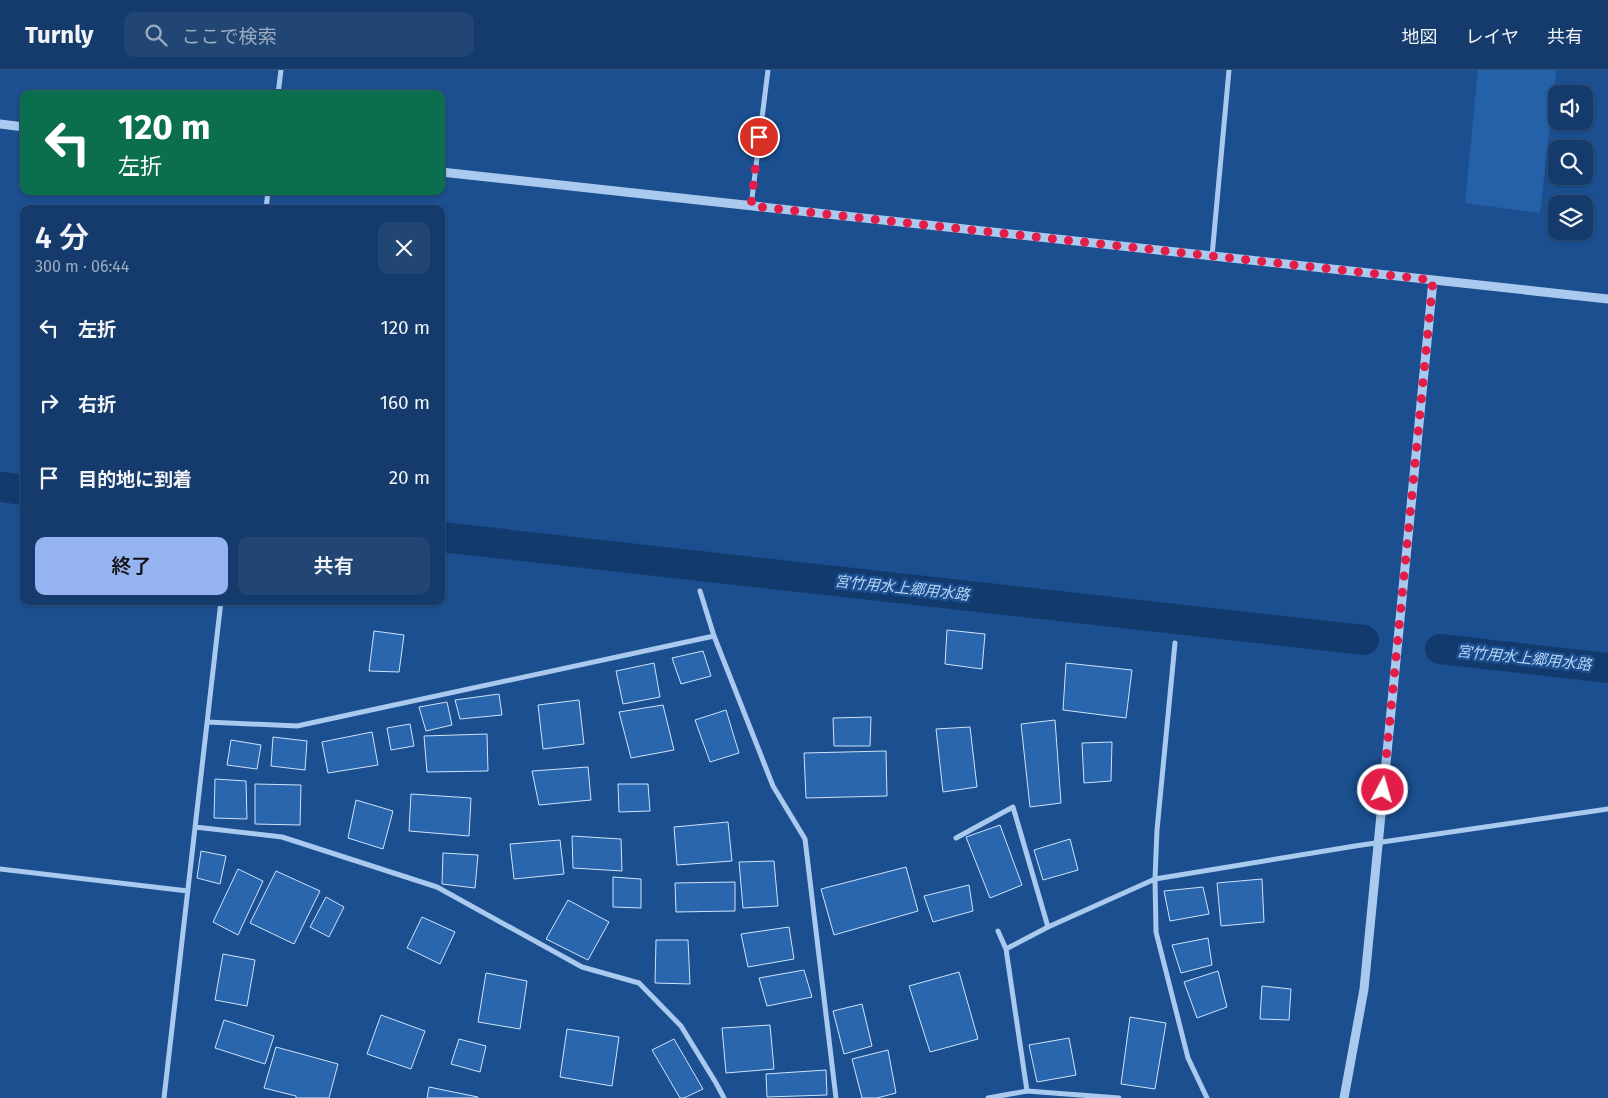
<!DOCTYPE html>
<html lang="ja">
<meta charset="utf-8">
<style>
body{margin:0;font-family:"Fira Sans","Noto Sans JP",sans-serif;background:#214673;color:#f1f3f6;height:100vh;display:flex;flex-direction:column;font-size:19px;white-space:nowrap}
*{box-sizing:border-box;margin:0}
p{font-size:16px;color:#9dadc1}
.icon{flex:none;width:28px;height:28px;fill:none;stroke:currentColor;stroke-width:2;stroke-linecap:round;stroke-linejoin:round}
.map{position:relative;flex:1;overflow:hidden}
.sheet{position:absolute;left:20px;top:135px;width:425px;height:400px;display:flex;flex-direction:column;background:#143b6b;border-radius:10px;box-shadow:0 1px 4px #0004,0 0 0 1px #33557e}
.sheet>*{flex:none}
.top-card{position:absolute;left:20px;top:20px;width:425px;height:105px;border-radius:10px;box-shadow:0 1px 4px #0004,0 0 0 1px #33557e;background:#0b6e4f;color:#fff;overflow:hidden}
.tools{position:absolute;left:1548px;top:15px;display:grid;gap:10px}
.tools a{display:grid;place-items:center;width:45px;height:45px;border-radius:10px;background:#143b6b;box-shadow:0 1px 4px #0004,0 0 0 1px #33557e;font-size:25px}
.pin{position:absolute;display:grid;place-items:center;width:42px;height:42px;color:#fff;margin:-21px;border:2px solid #fff;border-radius:50%;box-shadow:0 1px 5px #0007}
.me{position:absolute;width:55px;margin:-28px;rotate:6deg;stroke-linejoin:round;filter:drop-shadow(0 0 4px #0008)}
.turn{display:flex;align-items:center;gap:18px;height:105px;padding:0 15px;font-size:22px}
.turn .icon{width:65px;height:65px;stroke-width:2.5}
.turn b{display:block;font-size:35px;line-height:42px}
.round{display:grid;place-items:center;flex:none;width:52px;height:52px;border-radius:10px;background:#214673}
.summary{display:flex;align-items:center;justify-content:space-between;height:85px;padding:0 15px}
h1{font-size:30px;font-weight:600;line-height:38px}
.primary-button{display:flex;gap:10px;margin-top:auto;padding:10px 15px}
.primary-button a{flex:1;height:58px;border-radius:10px;background:#95b2f1;color:#111;font-size:20px;font-weight:600;line-height:58px;text-align:center}
.primary-button a+a{background:#214673;color:#f1f3f6}
ul{padding:0;list-style:none}
li{display:flex;align-items:center;gap:15px;height:75px;padding:0 15px}
li div{flex:1}
li b{display:block;font-size:19px}
li em{font-style:normal}
header{display:flex;align-items:center;gap:30px;box-sizing:border-box;height:70px;padding:0 25px;background:#143b6b;border-bottom:1px solid #33557e}
header strong{font-size:24px}
nav{display:flex;gap:28px;margin-inline-start:auto;font-size:18px}
.search{width:350px;height:45px;background:#214673;display:flex;align-items:center;gap:12px;box-sizing:border-box;padding:0 18px;border-radius:10px;color:#9dadc1;font-size:19px}
.map>svg:first-child{display:block}
</style>
<header>
<strong>Turnly</strong>
<div class="search"><svg class="icon" aria-label="search" viewBox="0 0 24 24"><circle cx="10" cy="10" r="6"/><path d="M15 15l6 6"/></svg>ここで検索</div>
<nav><a>地図</a><a>レイヤ</a><a>共有</a></nav>
</header>
<div class="map">
<svg width="1608" height="1028" viewBox="0 0 1608 1028">
<rect width="100%" height="100%" fill="#1b4f8f"/>
<path fill="#2461a8" d="M1478 0H1556L1540 143 1465 133Z"/>
<g fill="none" stroke-linecap="round" stroke-linejoin="round">
<path stroke="#123a6d" stroke-width="30" d="M0 417 24 420
M441 467 1364 570
M1440 579 1608 598"/>
</g>
<path fill="#2a66ad" stroke="#cfe3fa" d="M947 560 985 564 982 599 945 594Z
M374 561 404 565 399 602 369 601Z
M703 581 711 606 681 614 672 588Z
M654 593 660 627 623 634 616 601Z
M1066 593 1132 600 1126 648 1063 640Z
M499 624 502 645 460 649 455 630Z
M579 630 584 674 543 679 538 635Z
M447 632 452 655 426 661 419 637Z
M663 635 674 680 631 688 619 642Z
M726 640 739 683 710 692 695 650Z
M871 647 870 676H834L833 648Z
M1055 650 1061 733 1030 737 1021 654Z
M410 654 414 676 391 680 387 658Z
M970 657 977 717 943 722 936 659Z
M372 662 378 695 328 703 322 672Z
M487 664 488 701 427 702 424 666Z
M273 667 307 671 305 700 271 696Z
M231 670 261 675 257 699 227 695Z
M1112 672 1111 711 1084 713 1082 673Z
M886 681 887 726 806 728 804 683Z
M588 697 591 730 539 735 532 701Z
M215 709 246 711 247 749 214 748Z
M255 714 301 715 300 755 255 754Z
M618 714H648L650 741 619 742Z
M411 724 471 728 469 766 409 761Z
M356 730 393 741 383 779 348 768Z
M728 752 732 791 677 795 674 757Z
M1000 755 1022 815 990 828 966 767Z
M572 766 621 769 622 801 573 798Z
M1070 769 1078 800 1043 810 1034 780Z
M560 770 564 804 514 809 510 774Z
M201 781 226 786 220 814 197 808Z
M443 783 478 785 475 818 442 814Z
M774 791 778 836 743 838 739 792Z
M906 797 918 841 834 865 821 819Z
M238 799 263 811 238 865 213 852Z
M276 801 320 821 294 874 250 853Z
M613 807 641 809V838L613 837Z
M1262 809 1264 852 1221 856 1217 813Z
M735 812V841L676 842 675 813Z
M969 815 973 841 933 852 924 826Z
M1203 817 1209 844 1170 851 1164 821Z
M326 827 344 837 329 867 310 857Z
M568 830 609 852 588 890 546 869Z
M422 847 455 862 440 894 407 878Z
M789 857 794 889 748 897 741 864Z
M1208 868 1212 895 1181 903 1172 875Z
M656 870H688L690 914 655 913Z
M223 884 255 890 247 936 215 930Z
M804 900 812 927 767 936 759 908Z
M1218 901 1227 937 1197 948 1184 912Z
M959 902 978 969 930 982 909 916Z
M486 903 527 911 520 959 478 952Z
M1262 916 1291 919 1289 950 1260 949Z
M862 934 872 976 844 984 833 941Z
M381 945 425 961 411 999 367 984Z
M1130 947 1166 953 1155 1019 1121 1014Z
M224 950 274 966 265 994 215 978Z
M770 955 774 999 726 1003 722 958Z
M567 959 619 967 612 1016 560 1007Z
M1069 968 1076 1005 1037 1012 1029 975Z
M459 969 486 976 480 1002 451 994Z
M674 969 703 1019 684 1028H680L652 980Z
M276 977 338 994 329 1028H296V1026L264 1018Z
M888 980 896 1023 877 1028H862L852 989Z
M826 1000 827 1025 767 1027 766 1004Z
M429 1017 478 1027V1028H427Z"/>
<g fill="none" stroke-linecap="round" stroke-linejoin="round">
<path stroke="#a9c9ee" stroke-width="5" d="M278 24 281 0
M751 136 768 0
M266 139 268 121
M1212 186 1229 0
M700 521 714 566 773 716 805 769 836 1028
M1175 573 1157 760 1155 809 1156 862 1188 988 1207 1028
M207 652 297 656 714 566
M195 757 282 767 437 817 582 897 639 913 681 956 716 1013 724 1028
M956 768 1013 737 1048 857
M0 799 188 821
M998 861 1006 879 1027 1021
M1006 879 1048 857 1155 809 1355 776 1608 739
M164 1028 221 531
M988 1028 1027 1021 1119 1028"/>
<path stroke="#a9c9ee" stroke-width="9" d="M0 54 24 57
M441 102 1608 229
M1344 1028 1364 919 1433 210"/>
</g>
<g fill="none" stroke-linecap="round" stroke-linejoin="round">
<path stroke="#e11d48" stroke-width="9" stroke-dasharray="0 16.2" d="M759 67 751 136 1433 210 1383 720"/>
</g>
<g text-anchor="middle" dominant-baseline="central" stroke-width="5" stroke-linejoin="round" paint-order="stroke">
<g font-size="15" font-style="italic" fill="#b5d3f5" stroke="#1b4f8f">
<text transform="translate(902 518) rotate(6)">宮竹用水上郷用水路</text>
<text transform="translate(1524 588) rotate(6)">宮竹用水上郷用水路</text>
</g>
</g>
</svg>
<div class="tools">
<a><svg class="icon" aria-label="sound" viewBox="0 0 24 24"><path d="M4 9h4l5-4v14l-5-4H4zM17 9q2 3 0 6"/></svg></a>
<a><svg class="icon" aria-label="search" viewBox="0 0 24 24"><circle cx="10" cy="10" r="6"/><path d="M15 15l6 6"/></svg></a>
<a><svg class="icon" aria-label="layers" viewBox="0 0 24 24"><path d="M12 4l9 5-9 5-9-5zM3 14l9 5 9-5"/></svg></a>
</div>
<div class="pin" style="left:759px;top:67px;background:#d93025"><svg class="icon" aria-label="arrive" viewBox="0 0 24 24"><path d="M6 21V4h12l-3 4 3 4H6"/></svg></div>
<svg class="me" style="left:1383px;top:720px" viewBox="-20 -20 40 40"><circle r="17" fill="#e11d48" stroke="#fff" stroke-width="3"/><path d="M0-11L8 9 0 5-8 9z" fill="#fff"/></svg>
<div class="top-card">
<div class="turn"><svg class="icon" aria-label="left" viewBox="0 0 24 24"><path d="M17 20v-9H6M10 6l-5 5 5 5"/></svg><div><b>120 m</b>左折</div></div>
</div>
<section class="sheet">
<div class="summary"><div><h1>4 分</h1><p>300 m · 06:44</p></div><a class="round"><svg class="icon" aria-label="close" viewBox="0 0 24 24"><path d="M6 6l12 12M18 6L6 18"/></svg></a></div>
<ul>
<li><svg class="icon" aria-label="left" viewBox="0 0 24 24"><path d="M17 20v-9H6M10 6l-5 5 5 5"/></svg><div><b>左折</b></div><em>120 m</em></li>
<li><svg class="icon" aria-label="right" viewBox="0 0 24 24"><path d="M7 20v-9h11M14 6l5 5-5 5"/></svg><div><b>右折</b></div><em>160 m</em></li>
<li><svg class="icon" aria-label="arrive" viewBox="0 0 24 24"><path d="M6 21V4h12l-3 4 3 4H6"/></svg><div><b>目的地に到着</b></div><em>20 m</em></li>
</ul>
<div class="primary-button"><a>終了</a><a>共有</a></div>
</section>
</div>
